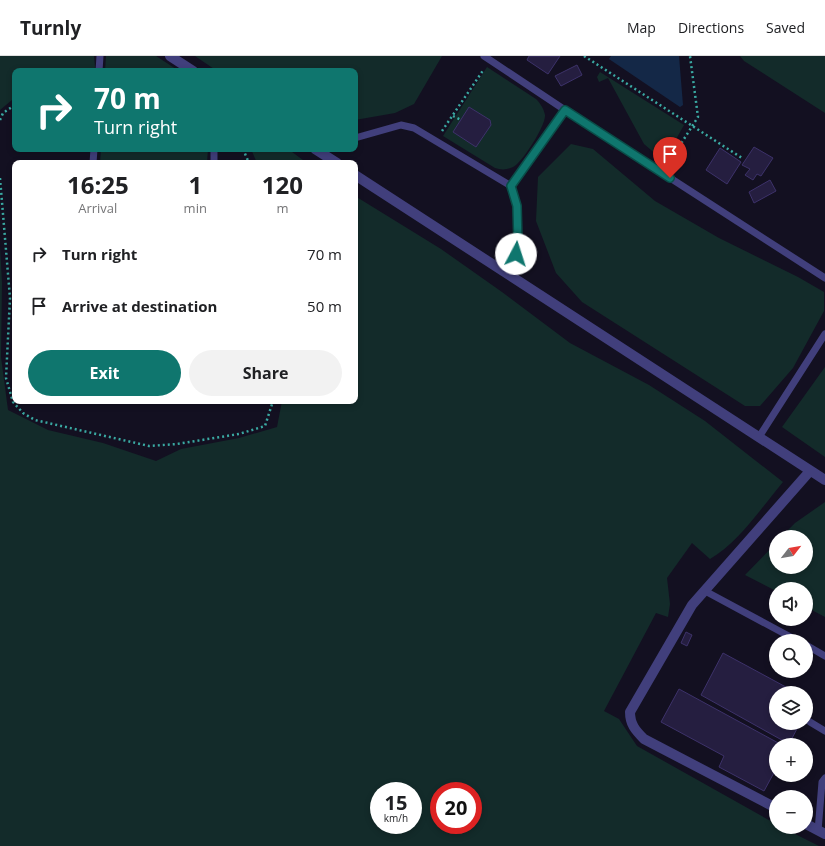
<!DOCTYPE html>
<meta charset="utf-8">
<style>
body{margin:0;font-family:"Open Sans",sans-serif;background:#f2f2f2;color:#202124;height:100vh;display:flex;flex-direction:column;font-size:15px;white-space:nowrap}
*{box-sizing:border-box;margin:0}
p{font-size:13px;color:#757577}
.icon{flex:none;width:22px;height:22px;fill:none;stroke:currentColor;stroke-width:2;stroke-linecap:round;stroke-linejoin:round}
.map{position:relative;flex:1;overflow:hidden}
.drawer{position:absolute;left:12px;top:104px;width:346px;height:244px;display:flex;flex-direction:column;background:#fff;border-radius:8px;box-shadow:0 2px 6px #0003}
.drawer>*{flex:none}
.hud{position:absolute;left:12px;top:12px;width:346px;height:84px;border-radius:8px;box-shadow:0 2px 6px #0003;background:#0f766e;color:#fff;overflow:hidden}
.needle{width:26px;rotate:59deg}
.fabs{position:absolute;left:769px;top:474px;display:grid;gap:8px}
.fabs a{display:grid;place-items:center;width:44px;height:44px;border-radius:50%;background:#fff;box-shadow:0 2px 6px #0003;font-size:20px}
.speed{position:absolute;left:370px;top:726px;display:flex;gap:8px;font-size:20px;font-weight:700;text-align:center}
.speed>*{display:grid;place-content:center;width:52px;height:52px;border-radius:50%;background:#fff;box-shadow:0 2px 6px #0003;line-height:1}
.speed small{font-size:10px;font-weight:400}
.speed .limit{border:6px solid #d22;background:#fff;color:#111}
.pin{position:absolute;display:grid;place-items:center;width:34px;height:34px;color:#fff;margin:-41px -17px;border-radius:50% 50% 50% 0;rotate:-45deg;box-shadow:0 0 4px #0007}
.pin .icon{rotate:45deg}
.me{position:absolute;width:44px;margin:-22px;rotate:5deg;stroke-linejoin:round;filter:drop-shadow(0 0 3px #0008)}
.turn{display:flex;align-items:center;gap:14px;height:84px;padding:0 16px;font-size:18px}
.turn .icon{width:52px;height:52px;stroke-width:2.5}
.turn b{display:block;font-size:28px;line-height:34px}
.eta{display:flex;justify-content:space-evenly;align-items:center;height:68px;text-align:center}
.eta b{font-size:24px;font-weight:700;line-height:28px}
.action{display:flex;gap:8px;margin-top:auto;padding:8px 16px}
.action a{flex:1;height:46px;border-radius:24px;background:#0f766e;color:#fff;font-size:16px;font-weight:700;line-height:46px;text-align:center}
.action a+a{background:#f2f2f2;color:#202124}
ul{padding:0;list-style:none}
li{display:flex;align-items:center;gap:12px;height:52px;padding:0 16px}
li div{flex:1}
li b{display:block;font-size:15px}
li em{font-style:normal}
header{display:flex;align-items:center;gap:24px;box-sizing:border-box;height:56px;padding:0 20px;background:#fff;border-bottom:1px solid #e0e0e0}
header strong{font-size:19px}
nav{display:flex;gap:22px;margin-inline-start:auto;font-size:14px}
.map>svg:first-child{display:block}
</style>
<header>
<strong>Turnly</strong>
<nav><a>Map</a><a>Directions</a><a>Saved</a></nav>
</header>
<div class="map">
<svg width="825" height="790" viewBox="0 0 825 790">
<rect width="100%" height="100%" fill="#131021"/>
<path fill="#132b2a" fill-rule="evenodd" d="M0 0H94L95 11 94 15H15V44H12L0 54Z
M106 0H156L179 15H105Z
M195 0H442L414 48 395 57 355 64V15H217Z
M740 0H825V57L744 5Z
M487 11 536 43C540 47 544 53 545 59 546 69 522 107 513 111 507 114 501 114 495 112L443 80Z
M600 16 684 69 670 94 658 100 644 88 608 22 599 26 597 21Z
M571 88 593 93 655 145 719 182 798 221 824 236V255L793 312 760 350H745L582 246 556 217 536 165 538 121Z
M101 93H208L207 107H100Z
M251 93H288L307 107H257Z
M355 140 441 193 502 236 570 287 649 329 705 365 783 426C762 451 739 486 710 503L692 487 667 522 670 548 668 561 656 557 604 655 619 663 637 690 776 768V771H781L819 790H0V190L2 227 1 301 8 354 48 374 103 387 156 405 181 393 239 382 277 371 282 345H355ZM379 735H413V769H379ZM439 735H473V769H439Z
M825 311V401L782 371Z
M825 446V561L806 551V533H776V535L745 519 776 487V511H806V481H781L795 467Z"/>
<path fill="#142847" d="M611 0H679L683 49 680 51 609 3Z"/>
<path fill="#251e40" stroke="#3d326a" d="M529 0H560L548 18 527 4Z
M577 9 582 19 561 30 555 20Z
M469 51 490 64 491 69 476 91 453 76Z
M754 91 773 102 761 120 757 118 753 124 745 119 750 113 742 109Z
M720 92 741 106 727 128 706 114Z
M770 124 776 135 754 147 749 136Z
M686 576 692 579 687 590 681 587Z
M723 597 797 637H776V667H800L789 688 701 639Z
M679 633 782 689H776V713L764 735 719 711 724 700 661 666Z
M806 642 812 645 806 656Z"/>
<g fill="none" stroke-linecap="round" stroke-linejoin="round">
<path stroke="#3aa9a2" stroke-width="2.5" stroke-dasharray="2 3" stroke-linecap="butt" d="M584 0 742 102
M453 60 461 64
M0 64 3 57 15 49
M442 75 484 13
M243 93 249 107
M668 108 698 61 690 0
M0 122 10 242 6 322 13 346 23 357 35 364 149 390 177 388 239 378 265 370 273 345"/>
<path stroke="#413f7c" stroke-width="7" d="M484 0 565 54 825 222
M99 15 100 0
M355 82 401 69 414 72 511 130 517 150 518 187 512 220
M93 107 94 93
M214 107V93
M511 130 565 54
M759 381 825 278
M705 535 798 585
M806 589 825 600
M810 666 825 675
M818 775 822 726 825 722"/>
<path stroke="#413f7c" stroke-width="10" d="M170 0 193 15
M315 93 337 107
M355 119 825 424
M776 752 644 683C635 674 630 668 630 656L692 549 810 415
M806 768 825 778"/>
</g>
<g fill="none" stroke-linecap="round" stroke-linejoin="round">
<g stroke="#0a4d48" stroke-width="10">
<path id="route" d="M516 198 518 187 517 150 511 130 565 54 670 122"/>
</g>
<use href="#route" stroke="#0f766e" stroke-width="7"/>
</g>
</svg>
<div class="fabs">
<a><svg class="needle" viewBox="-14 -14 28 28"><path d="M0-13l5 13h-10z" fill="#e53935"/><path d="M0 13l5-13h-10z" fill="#757577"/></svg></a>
<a><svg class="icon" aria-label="sound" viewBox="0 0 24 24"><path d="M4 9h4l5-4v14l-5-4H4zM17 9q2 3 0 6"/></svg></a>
<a><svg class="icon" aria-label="search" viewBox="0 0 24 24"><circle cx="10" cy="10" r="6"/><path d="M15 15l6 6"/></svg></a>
<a><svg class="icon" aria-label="layers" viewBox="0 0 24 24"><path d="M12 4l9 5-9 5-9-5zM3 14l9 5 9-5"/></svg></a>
<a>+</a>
<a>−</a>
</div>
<div class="speed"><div>15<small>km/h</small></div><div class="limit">20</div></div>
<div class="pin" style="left:670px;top:122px;background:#d93025"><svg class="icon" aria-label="arrive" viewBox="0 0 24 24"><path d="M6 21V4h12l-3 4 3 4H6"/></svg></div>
<svg class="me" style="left:516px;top:198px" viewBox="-20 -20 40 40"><circle r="19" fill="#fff"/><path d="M0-13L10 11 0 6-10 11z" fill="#0f766e"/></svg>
<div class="hud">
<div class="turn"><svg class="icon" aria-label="right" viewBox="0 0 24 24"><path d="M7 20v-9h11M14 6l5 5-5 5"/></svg><div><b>70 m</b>Turn right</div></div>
</div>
<section class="drawer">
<div class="eta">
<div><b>16:25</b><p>Arrival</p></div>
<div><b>1</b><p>min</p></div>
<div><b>120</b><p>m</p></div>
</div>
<ul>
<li><svg class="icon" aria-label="right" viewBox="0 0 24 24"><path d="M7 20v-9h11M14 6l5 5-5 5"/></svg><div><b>Turn right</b></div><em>70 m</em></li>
<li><svg class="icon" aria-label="arrive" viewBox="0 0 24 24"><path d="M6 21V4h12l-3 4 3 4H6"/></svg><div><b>Arrive at destination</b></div><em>50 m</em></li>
</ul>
<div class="action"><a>Exit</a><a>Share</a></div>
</section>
</div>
